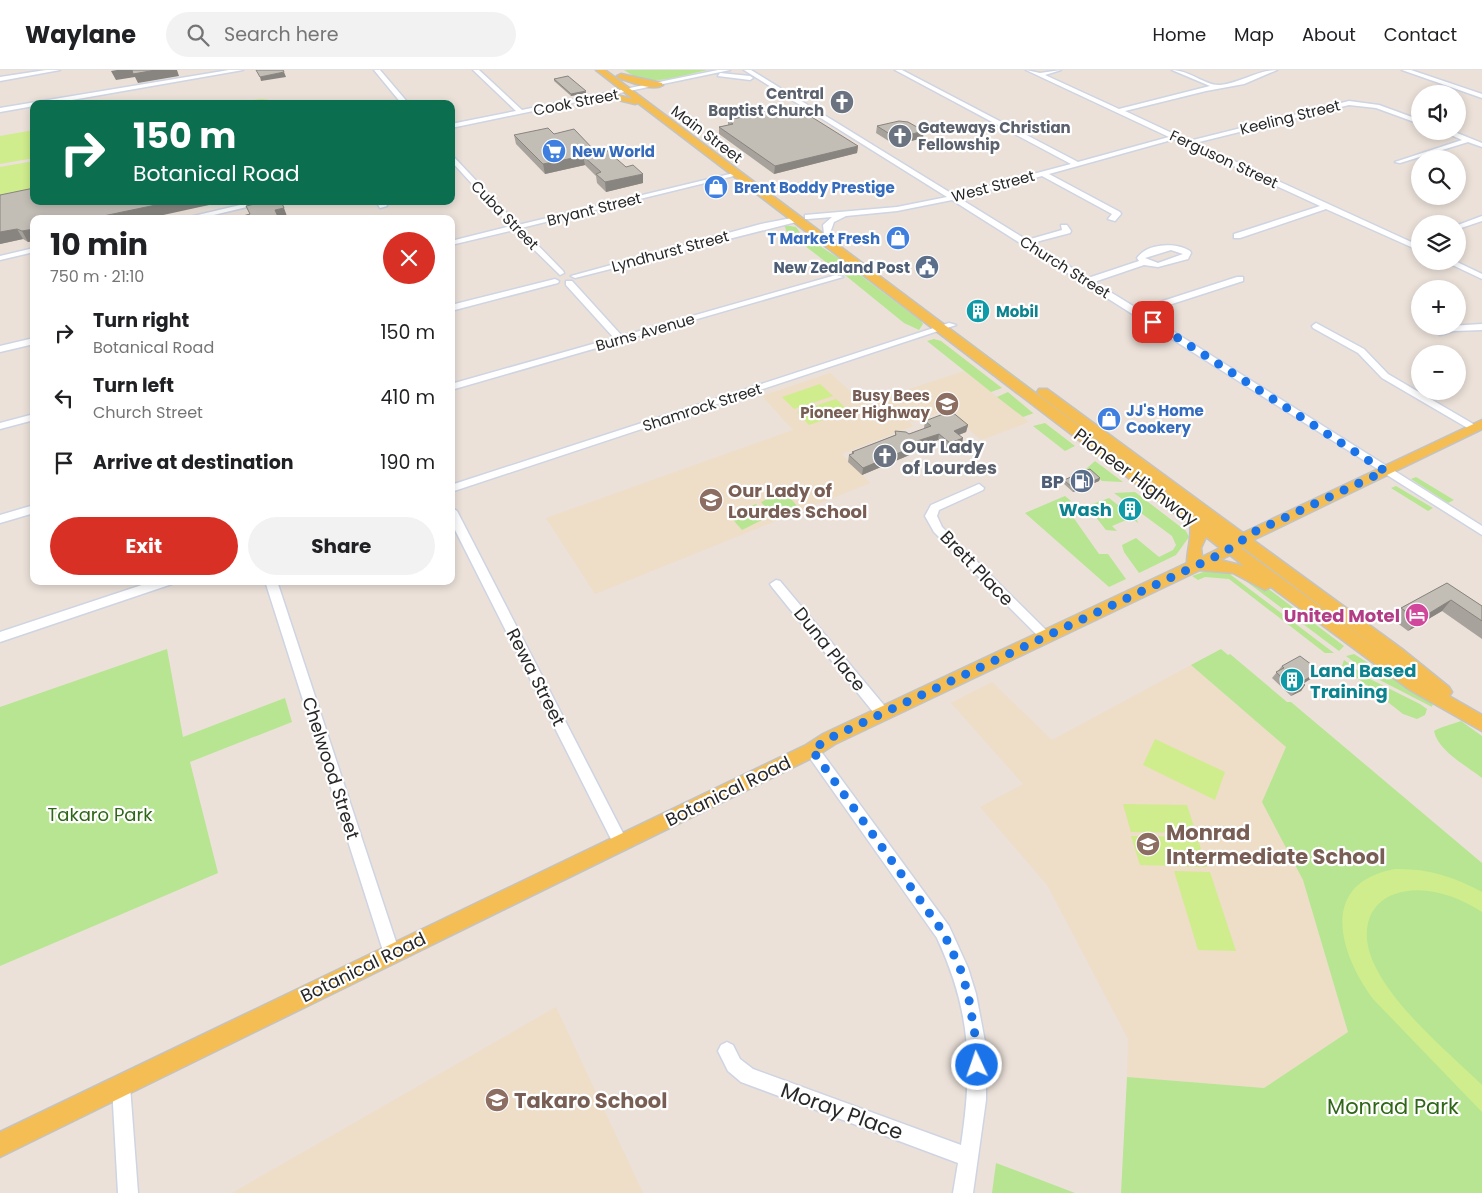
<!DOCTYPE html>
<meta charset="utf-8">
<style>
body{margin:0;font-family:Poppins,sans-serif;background:#f2f2f2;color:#202124;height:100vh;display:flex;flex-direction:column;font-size:19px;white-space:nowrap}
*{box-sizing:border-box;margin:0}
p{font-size:16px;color:#757577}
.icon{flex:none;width:28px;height:28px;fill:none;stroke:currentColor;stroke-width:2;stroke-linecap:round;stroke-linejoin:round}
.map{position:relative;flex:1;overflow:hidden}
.details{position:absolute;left:30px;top:145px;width:425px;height:370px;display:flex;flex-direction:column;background:#fff;border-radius:10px;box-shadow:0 2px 8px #0003}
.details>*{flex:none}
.top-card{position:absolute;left:30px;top:30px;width:425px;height:105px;border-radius:10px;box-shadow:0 2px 8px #0003;background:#0b6e4f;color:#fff;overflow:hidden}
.fabs{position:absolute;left:1411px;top:15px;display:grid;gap:10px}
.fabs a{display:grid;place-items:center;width:55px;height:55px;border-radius:50%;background:#fff;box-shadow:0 2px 8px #0003;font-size:25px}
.pin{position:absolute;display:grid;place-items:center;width:42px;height:42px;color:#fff;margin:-21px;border-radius:10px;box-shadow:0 2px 8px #0006}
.me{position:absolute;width:55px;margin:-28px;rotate:357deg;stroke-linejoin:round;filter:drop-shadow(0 0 4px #0008)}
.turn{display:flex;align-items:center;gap:18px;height:105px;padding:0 20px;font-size:22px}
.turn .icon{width:65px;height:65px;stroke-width:2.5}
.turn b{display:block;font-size:35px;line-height:42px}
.round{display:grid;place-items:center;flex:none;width:52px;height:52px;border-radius:26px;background:#f2f2f2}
.overview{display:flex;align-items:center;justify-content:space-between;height:85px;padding:0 20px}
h1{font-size:30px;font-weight:700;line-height:38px}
.cta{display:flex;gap:10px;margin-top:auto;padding:10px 20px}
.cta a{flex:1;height:58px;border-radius:30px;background:#d93025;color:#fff;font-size:20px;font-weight:700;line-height:58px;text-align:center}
.cta a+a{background:#f2f2f2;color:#202124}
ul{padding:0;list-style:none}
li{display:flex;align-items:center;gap:15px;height:65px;padding:0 20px}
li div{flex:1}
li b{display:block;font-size:19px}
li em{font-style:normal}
header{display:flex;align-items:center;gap:30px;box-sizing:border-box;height:70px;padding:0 25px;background:#fff;border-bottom:1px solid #e0e0e0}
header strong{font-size:24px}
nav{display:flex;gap:28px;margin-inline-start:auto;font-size:18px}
.search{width:350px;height:45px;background:#f2f2f2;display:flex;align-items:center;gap:12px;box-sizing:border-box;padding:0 18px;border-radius:28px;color:#757577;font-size:19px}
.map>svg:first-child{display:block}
</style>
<header>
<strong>Waylane</strong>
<div class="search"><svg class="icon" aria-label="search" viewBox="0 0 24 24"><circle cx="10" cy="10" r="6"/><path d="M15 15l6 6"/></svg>Search here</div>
<nav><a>Home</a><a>Map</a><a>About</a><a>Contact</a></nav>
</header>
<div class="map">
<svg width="1482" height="1123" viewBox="0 0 1482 1123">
<rect width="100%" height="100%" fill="#ebe1d9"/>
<path fill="#eeddc7" d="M964 301 1029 352 981 370 946 340 913 352 908 350 913 356 842 384 870 413 595 524 546 448 793 360 762 326 830 303 860 330 877 324 882 328Z
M1191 595 1286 677 1263 732 1303 810 1348 962 1264 1018 1127 1007 1128 969 1047 815 980 737 1023 714 951 633 992 612 1052 670Z
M556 937 643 1123H232Z"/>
<path fill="#b7e592" d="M624 0H708C678 6 650 19 624 0Z
M784 155 796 157 801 164 851 196 835 199 787 162Z
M853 197 856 202 921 251 923 254 919 260 904 253 840 201Z
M960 265 1134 395 1155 414 957 266Z
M934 269 941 271 1002 318 991 322 927 271Z
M1008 322 1033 343H1034L1023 347 997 327Z
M1045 353 1075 376 1065 381 1033 356Z
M1095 391 1123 412 1102 411 1086 399Z
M1416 407 1454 430 1448 433 1411 409Z
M1396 416 1433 438 1428 441 1391 418Z
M785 422 798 437 773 446 761 432Z
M1135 422 1186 461 1189 467 1176 485 1139 503 1124 482 1122 475 1136 468 1159 487 1173 480 1176 475 1172 466 1114 423Z
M1065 426 1071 431 1068 433 1076 443 1080 442 1082 445 1073 447 1099 484H1108L1126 509 1109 517 1025 443Z
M1109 428 1137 450 1138 453 1131 448 1112 456 1117 461 1106 460 1087 436Z
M756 434 768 447 742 460 729 445Z
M1209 500H1228L1231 505 1334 583H1325L1229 509 1205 507 1198 510 1192 506Z
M1239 506 1262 514 1344 576 1339 581Z
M167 579 183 667 285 628 292 652 190 692 218 803 0 896V637Z
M1221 579 1228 585 1230 584 1287 632H1291L1482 793V1123H1121L1127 1007 1264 1018 1348 962 1303 810 1262 732 1286 677 1191 595Z
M1354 584 1433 634 1432 637 1372 606 1346 586Z
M1344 590 1370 609 1420 634 1427 639 1425 645 1417 649 1403 644 1342 596Z
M1461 651 1482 666V708C1467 696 1438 681 1434 661 1442 656 1451 655 1461 651Z
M996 1093 1075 1123H992Z"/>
<path fill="#cfed8d" d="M262 29 296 34H214Z
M34 60V88L0 94V66Z
M34 91V122L0 129V97Z
M820 314 833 326 794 339 782 327Z
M836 329 849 341 809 355 797 342Z
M1155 669 1225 702 1215 730 1143 695Z
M1123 734 1187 735 1196 763 1131 762Z
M1131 766 1197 767 1207 797 1140 795Z
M1395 799C1427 798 1455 807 1482 822V842C1457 826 1424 814 1395 824 1382 828 1371 839 1368 853 1355 908 1446 979 1482 1015V1042L1373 929C1339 883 1318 813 1395 799Z
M1174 801 1210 802 1236 881 1198 880Z"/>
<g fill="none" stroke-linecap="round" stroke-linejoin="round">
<g stroke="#ced4e2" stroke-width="3">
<path id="minor" d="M46 0H60L0 11V7Z
M229 0H243L49 34H34V36L0 42V38Z
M374 0H380L409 34H402Z
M473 0H479L522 40 718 0H730L451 58V54L516 41Z
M744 0H751L954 125 1071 94 895 0H902L1078 92 1169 67 1026 0 1040 3 1061 0 1045 5 1119 39 1210 16 1172 0C1189 0 1206 16 1220 15 1240 13 1258 0 1277 0L1244 14 1206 21 1125 41 1189 71 1349 31 1379 35 1420 50V54L1376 38 1349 35 1195 73 1420 176V181L1326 139 1240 168H1234V164L1320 136 1175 69 1049 104 1120 142 1121 144 1115 151 1108 149 1112 144 1042 106 959 128 1027 170 1062 160 1061 155H1067L1071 161 1070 163 1032 173 1088 208 1139 191 1137 188C1147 173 1176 172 1190 181L1191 183 1188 189 1158 197 1144 195 1094 212 1138 239 1237 207H1243V211L1144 243 1482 456V465L952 130 897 141 846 146 834 152 830 163H824L823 155 832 147 808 149H805V145L897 137 947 127ZM1171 180 1183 184 1158 193 1145 188Z
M1402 0H1411L1482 24V28Z
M720 3 750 6 753 8 750 10 718 6Z
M1442 61H1452L1482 73V77L1468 72 1400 93 1395 92 1462 70Z
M451 84 518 155 738 102 742 104 521 158 563 201 564 203 560 205 514 160 451 175V171L511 156 451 91Z
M257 131H272L197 149H181Z
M376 131H384L387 136 380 138Z
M1482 146V151L1458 159V155Z
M797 147H800V151L575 208 571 206 761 154Z
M34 178V182L0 190V186Z
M1444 191H1455L1482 204V209Z
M836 205 843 207 451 320V314L614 268 566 215V211H572L622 266Z
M555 209 559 211 558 213 451 241V235Z
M949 253 956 255 451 422V415Z
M1316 253 1364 279 1388 304 1480 358 1475 361 1471 360 1382 308 1358 283 1313 258 1312 256Z
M1482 254V260L1454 261 1440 265 1436 262 1449 256Z
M34 268V274L0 282V276Z
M34 344V350L0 359V353Z
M979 414 984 418 983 420 939 440 937 446 942 457 1049 563 1051 566 1049 569H1041L934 462 925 446 931 435Z
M34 435V443L0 453V445Z
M451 437 457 441 625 767 628 772 625 777 620 779 615 777 451 452Z
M776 510 780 511 888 640 890 644 888 648 883 649 878 648 772 517 770 514Z
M154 511H174L172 514 0 572V562Z
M265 511H277L400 884 398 890 392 892 386 890 384 884Z
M812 674 817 676 949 856 968 898 976 924 986 977V1030L973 1123H953L958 1093 741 1012 728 1001 718 981 721 975 727 972 733 975 740 989 753 999 961 1075C973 996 971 941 937 868L807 684 805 680 807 676Z
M121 1007 127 1010 130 1016 138 1123H118L112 1016 115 1010Z"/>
</g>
<g stroke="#c3c3c3" stroke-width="3">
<path id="major" d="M596 0H605L1231 470 1039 325 1037 322 1039 319H1047L1243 463 1482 350V359L1253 470 1402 579 1449 617 1452 622 1449 626 1482 645V661L1410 620 1271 517 1265 520 1233 503 1200 500 835 674 818 685 0 1087V1062L806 675 823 664 1187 493C1187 480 1192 468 1190 455L638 33 635 34 606 27V23H609L633 29ZM1206 467 1220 478 1202 487 1201 478ZM1242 477 1383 583 1241 478ZM1230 485 1244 496 1220 490Z
M621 4 662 13 663 15C652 22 630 11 618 8L617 6Z"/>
</g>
<use href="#minor" fill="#fff" fill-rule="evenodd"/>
<use href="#major" fill="#f5be54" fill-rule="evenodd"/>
</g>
<path fill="#a7a39c" d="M554 9 586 23 571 26 554 11Z
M728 50 858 76 857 83 774 104 719 64V57L728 55Z
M877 56 923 68 895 75 876 63Z
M554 64 596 82 643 113 606 122 597 113 596 106 585 95 545 104 516 74 514 65Z
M0 125 34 131H207L209 135 34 149V171L28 172 23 169 0 174Z
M925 351 968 355 966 362 959 365 962 375 949 380 938 370 919 377V381L862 405 848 392 849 385 852 384V382L895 365V361L909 364 925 359 924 358Z
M1100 408 1099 411 1073 422 1063 413 1064 410Z
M1447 513 1482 536V569L1442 541 1408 561 1392 549 1401 538Z
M1282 596 1314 600 1312 608 1303 614 1305 615 1301 621 1291 626 1272 608Z"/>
<path fill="#88847f" d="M117 0H177L179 6 138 13 135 7 116 10 111 1Z
M284 2 286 7 261 11 260 7Z
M586 21V23L571 26V24Z
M924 61 923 68 895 75 896 68Z
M858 76 857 83 774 104 775 96Z
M583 86 585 95 545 104 543 94Z
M643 104V113L606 122 605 112Z
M175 131H207L209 135 145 149H89Z
M284 138 288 149H278L275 140Z
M17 159 23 169 0 174V162Z
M34 159V171L28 172 22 161Z
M968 355 966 362 953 367 954 361Z
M939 364 938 370 919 377V381L862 405 863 398 917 371Z
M963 368 962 375 949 380 950 373Z
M1100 408 1099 411 1073 422 1074 419Z
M1451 530 1442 541 1408 561 1418 550Z
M1317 603 1312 608 1297 617 1301 612Z
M1305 615 1301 621 1291 626 1296 621Z"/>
<path fill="#c2bdb5" stroke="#88847f" d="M132 0H156L133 4Z
M256 0H283L284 2 260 7Z
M568 6 586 21 571 24 554 9Z
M789 37 794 40 799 39 858 76 775 96 719 57 733 54 728 50Z
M899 51 908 52 924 61 896 68 877 56Z
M548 58 554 64 574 59 596 82 603 77 626 97 633 95 643 104 605 112 596 104 601 102 583 86 543 94 514 65Z
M34 118V131H175L89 149H34V159L22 161 17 159 0 162V125Z
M268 131H281L284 138 275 140 279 149H232L250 144 246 136Z
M951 341 968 355 954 361 963 368 950 373 939 364 917 371 920 374 863 398 849 385 854 383 852 382 896 365 895 361 906 362 909 364 931 356 925 351Z
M1090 399 1100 408 1074 419 1064 410Z
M1447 513 1482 536V551L1451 530 1418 550 1401 538Z
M1300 586 1316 598 1313 599 1317 603 1301 612 1305 615 1296 621 1276 602 1284 598 1282 596Z"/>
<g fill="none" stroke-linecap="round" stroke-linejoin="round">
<path stroke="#1a73e8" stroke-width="9" stroke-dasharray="0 16.2" d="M977 995V977L968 924 960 898 943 862 812 680 828 669 1223 483 1256 461 1385 401 1153 252"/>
</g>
<defs>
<g id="church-disc" transform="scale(1.25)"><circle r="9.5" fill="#6b7280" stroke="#fff"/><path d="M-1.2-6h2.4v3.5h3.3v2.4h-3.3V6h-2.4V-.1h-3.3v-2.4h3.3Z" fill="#fff"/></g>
<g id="supermarket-disc" transform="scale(1.25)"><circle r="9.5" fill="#3f7fe0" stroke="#fff"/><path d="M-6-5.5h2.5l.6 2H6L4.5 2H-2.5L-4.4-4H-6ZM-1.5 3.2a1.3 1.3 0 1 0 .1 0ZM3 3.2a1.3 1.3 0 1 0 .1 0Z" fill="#fff"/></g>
<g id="shop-disc" transform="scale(1.25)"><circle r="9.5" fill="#3f7fe0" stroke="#fff"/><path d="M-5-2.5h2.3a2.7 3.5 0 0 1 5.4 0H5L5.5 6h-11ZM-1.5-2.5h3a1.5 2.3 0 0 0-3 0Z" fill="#fff"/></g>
<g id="civic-disc" transform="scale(1.25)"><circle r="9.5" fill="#5c6f8a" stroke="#fff"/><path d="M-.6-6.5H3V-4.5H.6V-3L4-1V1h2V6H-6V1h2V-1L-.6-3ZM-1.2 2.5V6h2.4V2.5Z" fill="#fff"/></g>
<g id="building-disc" transform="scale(1.25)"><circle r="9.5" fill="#0f9aa8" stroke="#fff"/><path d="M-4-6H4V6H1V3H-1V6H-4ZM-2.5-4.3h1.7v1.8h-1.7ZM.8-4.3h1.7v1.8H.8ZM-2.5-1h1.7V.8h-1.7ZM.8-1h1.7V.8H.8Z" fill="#fff"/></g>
<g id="school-disc" transform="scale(1.25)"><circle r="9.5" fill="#8d6e63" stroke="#fff"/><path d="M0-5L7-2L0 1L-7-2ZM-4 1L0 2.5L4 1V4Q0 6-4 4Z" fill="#fff"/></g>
<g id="fuel-disc" transform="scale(1.25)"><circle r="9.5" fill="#5c6f8a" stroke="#fff"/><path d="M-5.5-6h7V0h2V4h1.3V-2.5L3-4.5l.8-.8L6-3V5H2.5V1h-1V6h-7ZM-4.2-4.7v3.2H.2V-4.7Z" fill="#fff"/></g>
<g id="hotel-disc" transform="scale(1.25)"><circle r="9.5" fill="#d1479c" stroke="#fff"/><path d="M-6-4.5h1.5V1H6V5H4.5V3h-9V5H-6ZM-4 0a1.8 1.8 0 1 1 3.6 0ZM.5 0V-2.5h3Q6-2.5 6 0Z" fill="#fff"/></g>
</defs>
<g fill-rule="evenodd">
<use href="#church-disc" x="842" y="32"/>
<use href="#church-disc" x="900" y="66"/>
<use href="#supermarket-disc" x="554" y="81"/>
<use href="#shop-disc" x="716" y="117"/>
<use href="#shop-disc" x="898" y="168"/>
<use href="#civic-disc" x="927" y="197"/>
<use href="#building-disc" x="978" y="241"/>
<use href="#school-disc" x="947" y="334"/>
<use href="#shop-disc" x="1109" y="349"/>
<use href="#church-disc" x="885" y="386"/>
<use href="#fuel-disc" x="1082" y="411"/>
<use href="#school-disc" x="711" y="430"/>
<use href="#building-disc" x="1130" y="439"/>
<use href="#hotel-disc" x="1417" y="545"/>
<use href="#building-disc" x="1292" y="610"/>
<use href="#school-disc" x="1148" y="774"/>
<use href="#school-disc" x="497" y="1030"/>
</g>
<g text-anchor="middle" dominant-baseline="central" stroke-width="4.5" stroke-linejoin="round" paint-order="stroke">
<g font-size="15" font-weight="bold" fill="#5b616d" stroke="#fff" text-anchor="end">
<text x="824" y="23">Central<tspan x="824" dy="17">Baptist Church</tspan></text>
<text x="918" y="57" text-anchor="start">Gateways Christian<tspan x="918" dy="17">Fellowship</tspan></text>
</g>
<g font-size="15" fill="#282828" stroke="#fff">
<text transform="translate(576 32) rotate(-11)">Cook Street</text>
<text transform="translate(1290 47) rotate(-14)">Keeling Street</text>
<text transform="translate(707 64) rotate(37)">Main Street</text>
<text transform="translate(1224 89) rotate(25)">Ferguson Street</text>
<text transform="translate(993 116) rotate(-15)">West Street</text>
<text transform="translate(594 139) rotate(-14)">Bryant Street</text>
<text transform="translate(505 145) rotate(46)">Cuba Street</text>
<text transform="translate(670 181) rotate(-15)">Lyndhurst Street</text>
<text transform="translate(1065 197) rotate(32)">Church Street</text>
<text transform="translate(645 262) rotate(-16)">Burns Avenue</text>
<text transform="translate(702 337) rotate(-18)">Shamrock Street</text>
</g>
<g font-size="15" font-weight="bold" fill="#366cbe" stroke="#fff" text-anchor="start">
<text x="572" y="81">New World</text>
<text x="734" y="117">Brent Boddy Prestige</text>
<text x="880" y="168" text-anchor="end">T Market Fresh</text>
<text x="1126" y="340">JJ's Home<tspan x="1126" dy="17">Cookery</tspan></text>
</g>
<g font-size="15" font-weight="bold" fill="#4e5e75" stroke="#fff" text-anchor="end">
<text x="910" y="197">New Zealand Post</text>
</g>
<g font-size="15" font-weight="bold" fill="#0d838f" stroke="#fff" text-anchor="start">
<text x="996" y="241">Mobil</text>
</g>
<g font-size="15" font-weight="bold" fill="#785e54" stroke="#fff" text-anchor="end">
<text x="930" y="325">Busy Bees<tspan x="930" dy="17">Pioneer Highway</tspan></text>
</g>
<g font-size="18" font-weight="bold" fill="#5b616d" stroke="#fff" text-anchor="start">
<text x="902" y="376">Our Lady<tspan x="902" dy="21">of Lourdes</tspan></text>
</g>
<g font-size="18" fill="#282828" stroke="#fff">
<text transform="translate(1136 407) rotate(37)">Pioneer Highway</text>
<text transform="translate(977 498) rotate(46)">Brett Place</text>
<text transform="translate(830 579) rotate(51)">Duna Place</text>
<text transform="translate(536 607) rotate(63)">Rewa Street</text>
<text transform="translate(331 698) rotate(72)">Chelwood Street</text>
<text transform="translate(728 721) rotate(-26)">Botanical Road</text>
<text transform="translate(363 897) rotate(-26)">Botanical Road</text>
</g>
<g font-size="18" font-weight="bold" fill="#4e5e75" stroke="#fff" text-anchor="end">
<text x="1064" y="411">BP</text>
</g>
<g font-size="18" font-weight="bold" fill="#785e54" stroke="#fff" text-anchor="start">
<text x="728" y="420">Our Lady of<tspan x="728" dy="21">Lourdes School</tspan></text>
</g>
<g font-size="18" font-weight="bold" fill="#0d838f" stroke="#fff" text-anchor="end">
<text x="1112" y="439">Wash</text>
<text x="1310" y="600" text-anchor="start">Land Based<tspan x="1310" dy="21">Training</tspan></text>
</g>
<g font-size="18" font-weight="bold" fill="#b23c85" stroke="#fff" text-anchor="end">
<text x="1400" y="545">United Motel</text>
</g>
<g font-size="18" fill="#306617" stroke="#fff">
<text x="100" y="744">Takaro Park</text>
</g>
<g font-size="21" font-weight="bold" fill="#785e54" stroke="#fff" text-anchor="start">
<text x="1166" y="762">Monrad<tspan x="1166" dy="24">Intermediate School</tspan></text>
<text x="514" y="1030">Takaro School</text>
</g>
<g font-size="21" fill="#306617" stroke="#fff">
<text x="1393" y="1036">Monrad Park</text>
</g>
<g font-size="21" fill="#282828" stroke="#fff">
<text transform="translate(842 1041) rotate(20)">Moray Place</text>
</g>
</g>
</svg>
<div class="fabs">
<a><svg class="icon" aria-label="sound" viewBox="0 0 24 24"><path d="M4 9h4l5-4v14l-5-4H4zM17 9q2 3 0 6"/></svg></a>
<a><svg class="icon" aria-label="search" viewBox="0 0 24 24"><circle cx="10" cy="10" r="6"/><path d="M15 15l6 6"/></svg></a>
<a><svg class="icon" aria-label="layers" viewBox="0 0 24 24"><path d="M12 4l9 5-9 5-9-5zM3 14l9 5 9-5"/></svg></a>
<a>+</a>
<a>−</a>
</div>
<div class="pin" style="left:1153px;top:252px;background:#d93025"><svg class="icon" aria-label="arrive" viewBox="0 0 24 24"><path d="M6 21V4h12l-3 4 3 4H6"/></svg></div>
<svg class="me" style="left:977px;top:995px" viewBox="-20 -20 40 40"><circle r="17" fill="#1a73e8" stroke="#fff" stroke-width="3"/><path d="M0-11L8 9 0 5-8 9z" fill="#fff"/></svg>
<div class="top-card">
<div class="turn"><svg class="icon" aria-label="right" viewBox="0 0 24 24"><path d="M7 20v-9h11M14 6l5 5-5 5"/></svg><div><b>150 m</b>Botanical Road</div></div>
</div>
<section class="details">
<div class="overview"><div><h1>10 min</h1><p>750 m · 21:10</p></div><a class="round" style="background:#d93025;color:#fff"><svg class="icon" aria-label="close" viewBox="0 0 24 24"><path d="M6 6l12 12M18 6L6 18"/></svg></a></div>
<ul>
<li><svg class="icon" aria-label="right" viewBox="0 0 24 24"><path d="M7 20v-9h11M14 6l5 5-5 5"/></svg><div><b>Turn right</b><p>Botanical Road</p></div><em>150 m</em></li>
<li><svg class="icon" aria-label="left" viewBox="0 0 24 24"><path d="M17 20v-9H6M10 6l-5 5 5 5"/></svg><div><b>Turn left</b><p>Church Street</p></div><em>410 m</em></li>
<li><svg class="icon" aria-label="arrive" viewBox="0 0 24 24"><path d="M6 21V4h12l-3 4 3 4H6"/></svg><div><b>Arrive at destination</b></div><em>190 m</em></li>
</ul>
<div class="cta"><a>Exit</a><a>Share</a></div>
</section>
</div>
